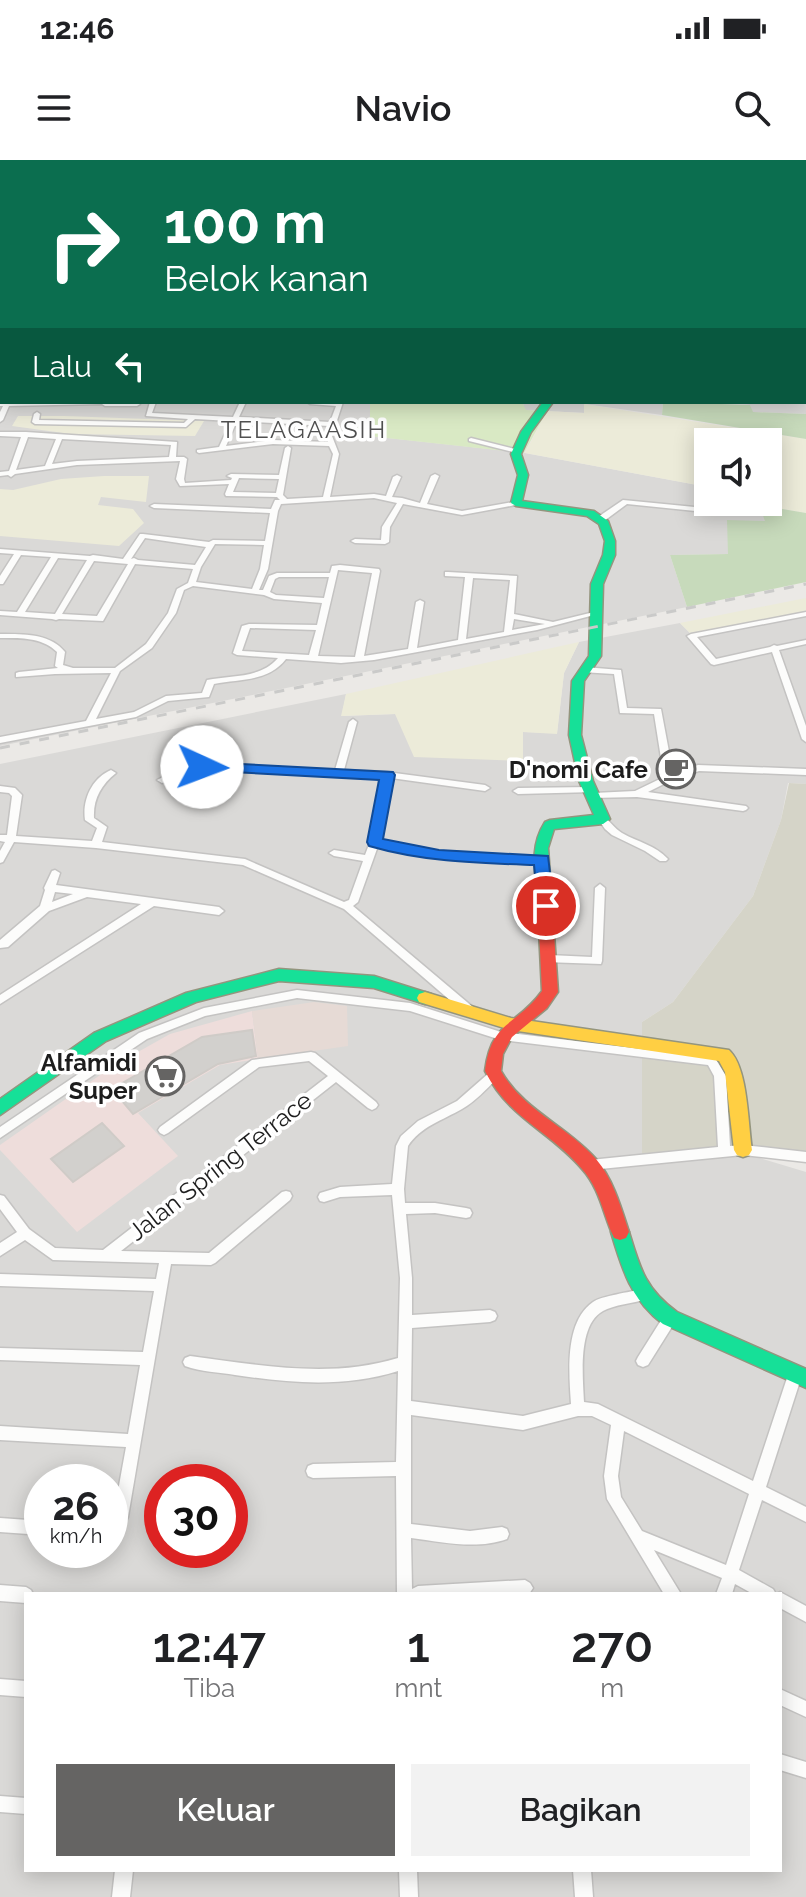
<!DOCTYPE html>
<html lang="id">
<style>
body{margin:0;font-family:Raleway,sans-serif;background:#f2f2f2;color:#202124;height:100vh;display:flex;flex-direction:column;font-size:30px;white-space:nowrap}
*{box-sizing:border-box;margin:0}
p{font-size:26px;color:#757577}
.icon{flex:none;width:44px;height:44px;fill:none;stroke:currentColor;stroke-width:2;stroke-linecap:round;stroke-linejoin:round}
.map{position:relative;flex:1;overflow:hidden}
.sheet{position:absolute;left:24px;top:1432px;width:758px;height:280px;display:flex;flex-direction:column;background:#fff;border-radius:0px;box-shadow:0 4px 20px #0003}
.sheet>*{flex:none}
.banner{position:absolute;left:0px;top:0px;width:806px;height:244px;box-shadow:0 4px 20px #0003;background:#0b6e4f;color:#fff;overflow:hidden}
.tools{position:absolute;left:694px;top:268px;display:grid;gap:16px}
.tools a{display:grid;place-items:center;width:88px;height:88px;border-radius:0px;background:#fff;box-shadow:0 4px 20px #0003;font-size:40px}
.speed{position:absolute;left:24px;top:1304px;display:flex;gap:16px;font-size:40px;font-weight:700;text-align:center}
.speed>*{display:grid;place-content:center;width:104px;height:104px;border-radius:50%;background:#fff;box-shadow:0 4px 20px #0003;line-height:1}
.speed small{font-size:20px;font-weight:400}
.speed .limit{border:12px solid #d22;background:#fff;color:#111}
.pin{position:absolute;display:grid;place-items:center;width:68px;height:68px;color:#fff;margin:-34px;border:4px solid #fff;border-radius:50%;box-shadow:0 2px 8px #0007}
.me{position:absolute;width:88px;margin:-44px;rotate:92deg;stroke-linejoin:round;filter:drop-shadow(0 0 6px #0008)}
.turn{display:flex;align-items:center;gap:28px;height:168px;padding:0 32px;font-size:36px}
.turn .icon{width:104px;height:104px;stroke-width:2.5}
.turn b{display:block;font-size:56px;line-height:68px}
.then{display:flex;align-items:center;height:76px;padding:0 32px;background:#0003;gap:16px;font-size:30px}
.eta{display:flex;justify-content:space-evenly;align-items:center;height:136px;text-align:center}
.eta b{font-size:48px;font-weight:600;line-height:56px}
.primary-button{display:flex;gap:16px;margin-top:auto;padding:16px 32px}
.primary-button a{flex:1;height:92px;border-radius:0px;background:#656463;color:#fff;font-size:32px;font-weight:600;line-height:92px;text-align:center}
.primary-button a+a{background:#f2f2f2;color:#202124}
.status{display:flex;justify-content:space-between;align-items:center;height:56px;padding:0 40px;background:#fff;direction:ltr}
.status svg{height:22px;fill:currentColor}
header{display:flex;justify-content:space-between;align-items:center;height:104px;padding:0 32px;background:#fff;font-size:36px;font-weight:600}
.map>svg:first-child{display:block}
</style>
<div class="status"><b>12:46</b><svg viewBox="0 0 49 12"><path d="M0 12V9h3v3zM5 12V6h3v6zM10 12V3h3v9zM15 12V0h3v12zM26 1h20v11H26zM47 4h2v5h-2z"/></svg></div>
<header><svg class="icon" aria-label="menu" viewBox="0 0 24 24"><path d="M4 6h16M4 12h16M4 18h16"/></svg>Navio<svg class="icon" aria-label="search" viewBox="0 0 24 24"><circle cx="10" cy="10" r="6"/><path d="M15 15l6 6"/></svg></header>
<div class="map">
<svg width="806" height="1737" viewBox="0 0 806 1737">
<rect width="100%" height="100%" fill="#ebe9e6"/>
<path fill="#dad9d7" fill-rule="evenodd" d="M0 0 225 2H2V242H370V257L351 274 525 293 708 327V342H757L766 361 728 394 670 395 687 447 0 586Z
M248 0H667V2H247Z
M804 34 806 254 752 252 750 245 722 242H804Z
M490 242H663L662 255 585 244V253L525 250 523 244Z
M806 453V624L788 623 781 660 753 736 673 842 642 862V1000L753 996 806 1012V1737H0V604L346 534 342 556 395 554 522 601 523 572 557 573 564 513 579 482 680 463 690 473ZM42 1322H110V1390H42ZM162 1322H230V1390H162ZM26 1434H780V1710H26Z"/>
<path fill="#eedddb" d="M252 851 258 899 220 905 138 953 178 996 77 1072 0 990V985L113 906 170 874Z"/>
<path fill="#e6dad5" d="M314 842 347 846 348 886 258 899 252 851Z"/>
<path fill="#d5d4c8" d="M789 623 806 624V1000L753 996 642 1000V862L673 842 753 736 781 660Z"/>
<path fill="#ecebd9" d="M584 244 806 279V353L759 345 757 342H768V282H708V327L525 293 547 251 584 253Z
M18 256H64L204 261 195 276 71 274 12 266Z
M104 316H149L146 342 101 337 98 345 133 349 144 363 119 386 0 376V329L13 330 61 319Z
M806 438V453L802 454 690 473 680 463Z
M579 482 564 513 557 574 523 572V601L414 597 395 554 341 556 346 534Z"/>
<path fill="#d9e9c4" d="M370 242 523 244 526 250 547 251 524 293 350 274 370 257Z"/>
<path fill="#c7dabb" d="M663 242 750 245 753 252 806 254V279L662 255Z
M759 345 806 353V422L687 447 670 395 728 394 727 360 765 361Z"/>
<path fill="#d2d0cd" stroke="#cfcbc7" stroke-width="2" d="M252 870 256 896 218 904 133 954 112 929 202 877Z
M102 963 124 986 73 1022 51 999Z"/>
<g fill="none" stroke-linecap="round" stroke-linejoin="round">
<g stroke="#c4c3c2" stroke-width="3">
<path id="street" d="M404 0H409L408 2H403Z
M0 14H2V17H0Z
M0 37H2V40L0 41Z
M0 57H2V61H0Z
M804 69H806V73H804Z
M0 88H2V92H0Z
M2 120V127L0 128V121Z
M0 133H2V137H0Z
M0 151H2V155H0Z
M0 167H2V171H0Z
M804 202 806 203V207L804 206Z
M0 203H2V207H0Z
M806 214V222L804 223V215Z
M0 223H2V227H0Z
M804 228 806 229V233L804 232Z
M0 242H137L140 244 137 246H105L102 244 9 246 3 260 0 262V252L3 246H0Z
M150 242H156L152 253 233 257 240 242H246L239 257 330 262 336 246 310 244 307 242H343L332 276 339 294 330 337 374 334 386 336 393 317 397 315 401 317 392 337 402 338 420 343 431 316 435 314 439 316 427 344 462 351 519 341V345H516L462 355 403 344 390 367 389 382 385 384 355 383 351 381 355 379 381 380 382 367 397 343 374 338 281 344 278 351 268 409 259 430H263L269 416 277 413H330L332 406 340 405 379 409 380 411 364 496 408 489 416 442 420 440 424 442 417 488 458 480 465 417 445 416V412H448L517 416 514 454 553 462 594 452 598 454 537 470 374 500 341 503 286 499C268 522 240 519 214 524L209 537 168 541 136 557 0 583V577L86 561 111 513 55 514 16 517V513L19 512 58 508 55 506 57 492C42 477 20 478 0 478V474C23 474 50 473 65 492L63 505 73 508H115L146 484 168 453 177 429 188 423 193 409 135 404 103 461 59 459 56 460 52 459 0 455V451L17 452 51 397 21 395 3 424H0V416L14 394 0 393V389L90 396 93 395 123 399 140 374H143L209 382 213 380 265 381 270 353 154 348 150 346 154 344 271 349 275 340H280L277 337 226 336 225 334 229 324 180 326 176 319 180 301 77 305 15 314 11 317 8 315 0 316V312L9 311 21 277 0 276V272H26L177 282 176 297H184L187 299 184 319 185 323 231 320 232 318 227 316 231 314 279 315 285 288 288 286 291 288 283 335 287 339 323 337 333 294 329 286 273 284 199 293 197 292V290L219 287 231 261 195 259 186 267 35 264 32 262 34 254 37 252 40 254 39 260 184 263 188 259 146 256ZM237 261 329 266 326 276 328 282 273 280 226 286ZM28 277 56 279 45 306 16 310ZM62 279 171 285 169 297 77 301 52 304ZM239 318 279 319 276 333 233 332ZM145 378 206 387 195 405 138 400 134 398 131 399ZM215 384 264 385 260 409 252 429 196 422 201 407ZM58 398 87 400 55 454 25 452ZM94 401 128 404 97 456 62 454ZM338 410 372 413 355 497 318 496ZM279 417H329L324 438 276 435 270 432 275 419ZM473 418 510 420 504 472 466 479ZM193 426 264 435 274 439 322 443 317 465 249 464 242 466 233 493 237 495 278 498C260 519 231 515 207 520L202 533 166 536 134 552 96 559 120 511 152 488 176 453 184 430ZM514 459 545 464 512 470ZM250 468 316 470 309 495 242 491Z
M471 278 519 290 520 291 517 293 469 281V279Z
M623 340 715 349 719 351 715 353 627 344 604 361H598V357Z
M806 452V456L697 477 716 499 770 487 774 485 777 486 806 480V484L779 490 806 566V582L802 579 772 492 714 505 711 504 687 476 691 474Z
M584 507 621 510 627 548 661 549 673 613 698 605 806 609V615L699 611 672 620 648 632 746 646 748 648 746 650 743 651 637 637 591 638V634L594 633 635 631 664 617 654 554 620 553 614 514 581 512 580 510Z
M353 559 357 562 344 610 387 612 485 625 490 628 485 631 391 618 380 680 437 691 542 697 547 700 542 703C487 702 432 700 378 686L358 742 353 746 474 848 475 851 474 854H466L344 749 243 705 96 688 14 682 3 702 0 703V691L5 682 0 681V675H7L12 636 9 633 0 632V626L15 628 22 635 16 676 92 681 97 668 85 660C82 640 92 618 111 610L116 613C101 625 93 639 94 658L107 667 102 682 245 699 344 742 349 740 363 701 334 696 329 693 334 690 365 695 370 682 382 618 202 610 186 613 162 623 157 620 181 608 202 604 335 610 349 562Z
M591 627 594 628V632L518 634 513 631 518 628Z
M603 656C610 661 614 668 622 673 638 682 655 685 668 699L666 701H660L645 691 612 675 605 669 598 659Z
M55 710 60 713 56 725 219 747 224 751 219 755 154 746 0 844V835L141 744 87 737 49 751 8 787 0 788V780L40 746 45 730 44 728 52 711ZM55 732 73 734 52 742Z
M600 724 605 728 602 801 601 804 545 802 544 799 549 795 592 797 595 728Z
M297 830 410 843 501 872 715 898 726 916 730 986 743 985 806 992V1002L743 995 590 1010 586 1009 584 1005 586 1001 590 1000 718 987 714 916 708 905 501 880 410 851 297 838 205 856 147 879 0 978V967L139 873 204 848Z
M311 892 315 893 376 942 378 945 376 948 372 950 368 948 336 922 121 1091 209 1093 282 1032 286 1031 290 1032 292 1036 290 1040 215 1103 211 1105 171 1104 128 1357C125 1365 118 1371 110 1374V1357L114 1353 126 1287 0 1280V1266L128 1274 140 1205 0 1200V1188L143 1192 154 1131 0 1126V1114L156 1119 159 1103 53 1100 25 1080 0 1096V1083L17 1072 0 1049V1035L4 1036 29 1069 55 1088 103 1090 328 916 309 901 259 907 168 973 164 975 160 973 158 970 160 967 252 900Z
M493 911 497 913 499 916 497 919C486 929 475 942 462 949 443 960 420 967 408 986L404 1029 405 1043H435L466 1048 470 1049 472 1053 470 1057 466 1058 435 1053 406 1054 412 1118V1155L490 1150 495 1152 497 1156 495 1160 490 1162 412 1168 411 1241 523 1256 571 1244C569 1214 564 1162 593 1142 601 1136 631 1132 642 1129L647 1131 648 1135 647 1139C635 1143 613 1145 603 1151 577 1165 583 1218 584 1242L598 1244 753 1321 788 1215 790 1210 795 1209 800 1210 802 1215 766 1327 806 1347V1362L762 1340 739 1410 773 1429 776 1434H753L735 1424 732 1434H716L722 1418 654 1390 681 1434H664L607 1339 604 1316 611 1265 592 1256H578L523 1270 411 1255V1364L470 1371 502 1367 507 1369 509 1374 507 1379C477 1390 442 1382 411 1378L412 1429 418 1426 525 1420 530 1423 533 1428 529 1434H397L396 1316 313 1318 308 1316 306 1311 308 1306 313 1304 396 1302 398 1211C344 1228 290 1223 235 1215 219 1212 201 1212 185 1206L183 1202 185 1198 190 1196C259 1205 330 1219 398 1198L400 1118 392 1035 340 1037 324 1042 320 1041 318 1037 320 1033 340 1027 392 1024 396 986 401 976 418 961 457 941 489 913ZM624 1271 749 1334 726 1405 642 1371 621 1337 618 1316Z
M670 1152 675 1154 677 1158 675 1162 648 1205 643 1207 638 1205 636 1201 638 1197 665 1154Z
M0 1358 42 1361V1375L0 1372Z
M0 1425 26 1427 31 1430 33 1434H26V1443L0 1441Z
M780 1432 806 1446V1462L780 1448V1434H776Z
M0 1519 26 1521V1537L0 1535Z
M780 1529 806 1541V1557L780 1545Z
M780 1594 806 1602V1618L780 1610Z
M0 1636 26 1638V1654L0 1652Z
M115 1710H133L130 1737H112Z
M399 1710H417L418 1737H400Z
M573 1710H591L593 1737H575Z"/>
</g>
<g stroke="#94957e" stroke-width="3">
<path id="fast" d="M804 42H806V46H804Z
M543 242H553L531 272 521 294 528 315 522 341 594 351 608 361 615 381V395L603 424 601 496 584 521 581 575 593 621 610 659 603 664 554 669 548 688 551 730 544 735 537 730C534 705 531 684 545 662L550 660 594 655 579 621 569 575 572 521 589 496 591 424 603 395 605 381 599 364 587 356 516 346 511 343 518 315 511 294 521 272Z
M279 809 374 816 431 834 433 838 425 844 374 828 279 821 196 842 106 881 0 955V939L94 873 186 833Z
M620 1064 626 1066 629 1072C640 1108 645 1129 677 1152L806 1209V1228L663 1164C631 1140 622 1109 611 1072L614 1066Z"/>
</g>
<g stroke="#94957e" stroke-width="3">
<path id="slow" d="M425 832 511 858 729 890C748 907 748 964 752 990L749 995 743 997 737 995 734 990 725 912 719 901 511 870 419 842 417 838 419 834Z"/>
</g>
<g stroke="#94957e" stroke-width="3">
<path id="jam" d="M651 0H657L658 2H652Z
M544 725 551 730 558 832 547 848 512 877 503 894 501 911C523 950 567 966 596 999 613 1019 621 1047 629 1072L626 1078 620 1080 614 1078C603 1054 600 1029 582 1009 549 970 510 960 485 911 491 860 517 866 542 831L537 730Z"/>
</g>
<use href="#street" fill="#fcfcfb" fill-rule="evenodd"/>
<use href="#fast" fill="#16e098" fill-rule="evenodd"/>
<use href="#slow" fill="#ffcf43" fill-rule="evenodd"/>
<use href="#jam" fill="#f24e42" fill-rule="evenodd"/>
<path stroke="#cacac9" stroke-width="3" stroke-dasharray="10 10" stroke-linecap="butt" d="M0 588 806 424"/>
</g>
<path fill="#1a73e8" stroke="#114b97" stroke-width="2" d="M202 602 393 612 395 615 383 679 439 690 548 696 554 746 546 752 538 746 534 705C477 703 424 702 369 686L367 682 379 620 197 610V603Z"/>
<defs>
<g id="cafe-ring" transform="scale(2)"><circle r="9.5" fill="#fff" stroke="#656463" stroke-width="1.5"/><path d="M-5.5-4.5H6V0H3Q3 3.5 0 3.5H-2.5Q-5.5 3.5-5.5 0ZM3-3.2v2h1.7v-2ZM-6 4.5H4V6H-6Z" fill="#656463"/></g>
<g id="supermarket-ring" transform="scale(2)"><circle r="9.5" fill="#fff" stroke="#656463" stroke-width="1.5"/><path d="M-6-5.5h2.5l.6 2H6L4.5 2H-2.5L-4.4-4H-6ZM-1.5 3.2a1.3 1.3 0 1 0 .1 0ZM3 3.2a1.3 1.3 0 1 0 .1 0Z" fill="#656463"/></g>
</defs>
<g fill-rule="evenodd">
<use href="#cafe-ring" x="676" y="609"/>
<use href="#supermarket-ring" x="165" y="916"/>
</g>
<g text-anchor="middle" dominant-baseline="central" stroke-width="7" stroke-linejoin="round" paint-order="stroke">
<g font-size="24" letter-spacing="2" fill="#505050" stroke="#fff">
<text x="304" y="269">TELAGAASIH</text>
</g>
<g font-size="24" font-weight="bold" fill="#1d1d1d" stroke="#fff" text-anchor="end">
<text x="648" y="609">D'nomi Cafe</text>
<text x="137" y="902">Alfamidi<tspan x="137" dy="28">Super</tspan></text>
</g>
<g font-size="24" fill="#1d1d1d" stroke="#fff">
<text transform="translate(220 1006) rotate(-38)">Jalan Spring Terrace</text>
</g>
</g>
</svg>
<div class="tools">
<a><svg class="icon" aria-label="sound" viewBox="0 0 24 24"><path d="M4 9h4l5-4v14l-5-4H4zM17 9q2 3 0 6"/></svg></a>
</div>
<div class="speed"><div>26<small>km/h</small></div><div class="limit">30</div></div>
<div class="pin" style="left:546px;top:746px;background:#d93025"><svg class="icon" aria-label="arrive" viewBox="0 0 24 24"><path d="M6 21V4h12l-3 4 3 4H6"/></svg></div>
<svg class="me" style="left:202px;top:607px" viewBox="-20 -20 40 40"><circle r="19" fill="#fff"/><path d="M0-13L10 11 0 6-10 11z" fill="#1a73e8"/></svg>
<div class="banner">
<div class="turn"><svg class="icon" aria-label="right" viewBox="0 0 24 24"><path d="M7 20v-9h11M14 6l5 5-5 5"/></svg><div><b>100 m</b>Belok kanan</div></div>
<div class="then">Lalu<svg class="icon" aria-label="left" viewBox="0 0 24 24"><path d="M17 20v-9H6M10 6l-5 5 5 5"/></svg></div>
</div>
<section class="sheet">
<div class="eta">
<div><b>12:47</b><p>Tiba</p></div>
<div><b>1</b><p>mnt</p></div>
<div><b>270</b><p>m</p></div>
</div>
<div class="primary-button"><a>Keluar</a><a>Bagikan</a></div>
</section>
</div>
